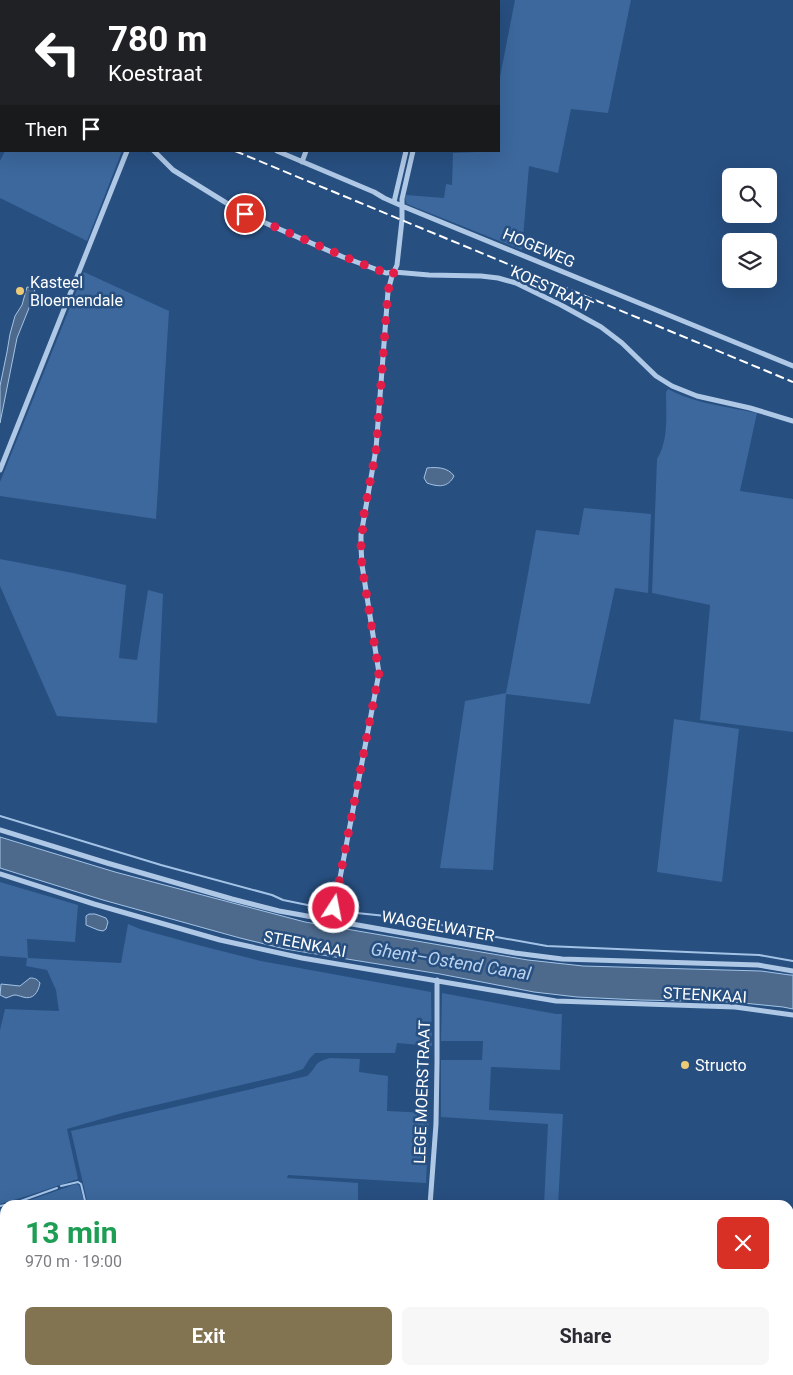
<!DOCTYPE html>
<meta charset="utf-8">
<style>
body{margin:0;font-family:Roboto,sans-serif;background:#f7f7f7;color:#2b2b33;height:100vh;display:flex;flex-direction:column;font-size:19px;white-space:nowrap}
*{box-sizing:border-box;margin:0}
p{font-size:16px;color:#7c7c81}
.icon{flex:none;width:28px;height:28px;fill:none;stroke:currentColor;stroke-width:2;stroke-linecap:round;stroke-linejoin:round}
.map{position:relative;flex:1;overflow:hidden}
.sheet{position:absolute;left:0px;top:1200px;width:794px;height:175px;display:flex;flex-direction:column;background:#fff;border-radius:15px 15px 0 0;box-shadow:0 5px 20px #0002}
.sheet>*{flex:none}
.banner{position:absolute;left:0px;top:0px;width:500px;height:152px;box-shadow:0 5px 20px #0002;background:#202124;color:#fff;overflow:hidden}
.buttons{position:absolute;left:722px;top:168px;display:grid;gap:10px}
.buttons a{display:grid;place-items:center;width:55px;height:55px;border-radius:8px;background:#fff;box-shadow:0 5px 20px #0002;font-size:25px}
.pin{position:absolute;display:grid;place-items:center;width:42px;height:42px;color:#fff;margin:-21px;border:2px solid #fff;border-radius:50%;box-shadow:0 1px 5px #0007}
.me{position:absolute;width:55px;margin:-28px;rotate:11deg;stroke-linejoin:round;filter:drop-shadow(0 0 4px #0008)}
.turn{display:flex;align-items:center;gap:18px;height:105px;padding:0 25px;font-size:22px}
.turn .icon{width:65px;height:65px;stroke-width:2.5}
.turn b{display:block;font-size:35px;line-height:42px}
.then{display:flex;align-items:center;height:48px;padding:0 25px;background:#0003;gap:10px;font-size:19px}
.round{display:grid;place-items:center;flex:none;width:52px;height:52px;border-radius:8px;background:#f7f7f7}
.head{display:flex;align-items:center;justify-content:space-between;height:85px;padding:0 25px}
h1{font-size:30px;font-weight:700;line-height:38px;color:#1e9e55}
.primary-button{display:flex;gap:10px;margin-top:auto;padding:10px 25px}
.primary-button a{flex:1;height:58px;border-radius:8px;background:#827351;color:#fff;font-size:20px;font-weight:700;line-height:58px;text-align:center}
.primary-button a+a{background:#f7f7f7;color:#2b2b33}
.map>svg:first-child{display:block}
</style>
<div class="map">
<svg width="793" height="1375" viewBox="0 0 793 1375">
<rect width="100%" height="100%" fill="#274f80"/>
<path fill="#3c689d" d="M515 0H631L608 113 571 109 558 173 529 166 522 250 407 204 405 199 406 195 444 198 446 184 452 185 453 153 499 151V82Z
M5 151H122L87 241 0 198V161Z
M84 272 169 311 156 519 0 496V482Z
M668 389C693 403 728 407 757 413L740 491 793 499V732L700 720 710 605 652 593 657 459C669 439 666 414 666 392Z
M584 508 651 514 648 593 615 588 590 704 506 694 493 870 440 868 465 701 506 693 536 530 579 535Z
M0 559 73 573 126 585 119 658 137 660 148 590 163 594 157 723 57 716 0 586Z
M674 719 739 729 722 882 657 872Z
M0 882 78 905 75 942 27 939 28 958 121 963 128 924 140 929 198 945 261 961 431 992 432 1046 397 1043 395 1053H315L310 1058 303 1069 288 1074 122 1113 67 1129 78 1179 27 1196 0 1204V1030L5 1009 59 1011 56 990 47 970 26 966 27 958 0 956Z
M442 993 556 1014H562L560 1070 491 1067 489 1110 563 1114 558 1205H544L548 1124 441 1117V1060H482L483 1041H441Z
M330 1058 360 1059 359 1072 388 1076 387 1111 429 1113 426 1183 288 1175 287 1178 358 1183V1202L390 1205H88L71 1131 307 1076C319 1066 311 1063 330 1058Z
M76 1184 79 1185 85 1205H16Z
M5 1208V1370H122L124 1375H0V1209Z
M789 1314 793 1315V1375H787V1370H789Z
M125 1370H169L181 1375H126Z
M253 1370H417V1375H253Z
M487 1370H549V1375H486Z"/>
<path fill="#4d6a8d" stroke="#a3c3e6" d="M27 287 34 288 35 293 17 338 0 423V386L7 352 10 334 15 316 22 305Z
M427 468C436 467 448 467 454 476 448 488 438 487 427 483L424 478Z
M0 837 115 872 305 922 528 960 583 966 761 971 790 975H793V1009L783 1007 733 1002 640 1000 577 997 534 992 440 974 285 949 240 938 103 900 0 868Z
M89 914H95L106 918 108 922 106 929 103 931 98 930 86 925V916Z
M30 978C35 978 37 979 40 983 38 993 33 1000 23 997 19 996 18 995 14 995 11 996 9 997 6 998L0 995 1 984 20 986Z"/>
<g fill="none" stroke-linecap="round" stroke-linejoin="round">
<path stroke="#a3c3e6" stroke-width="2" d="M0 816 161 865 272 895 283 900 337 911 386 916 473 930 491 936 547 946 734 954 759 955 793 961
M61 1186 78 1182 81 1184 86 1205
M7 1205 15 1203 57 1188
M0 1206 5 1205
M124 1370 125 1375"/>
<path stroke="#afc8e6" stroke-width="5" d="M51 0 53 1
M4 1 5 0
M66 1 68 0
M192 1 193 0
M335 1 336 0
M344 1V0
M434 1V0
M442 1V0
M0 7 1 6
M0 70 1 71
M154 151 173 170 228 204 245 214 343 257 386 273 394 272 429 275 481 276 498 278 516 283 561 305 601 327 622 343 656 376 672 386 697 396 750 408 793 421
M277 151 374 192 384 198 402 206 793 366
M302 162 306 151
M394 202 406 151
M0 470 127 151
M0 830 107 863 232 899 279 911 515 953 562 959 758 965 793 971
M0 874 94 904 220 940 302 958 556 1001 735 1007 793 1015
M332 920 379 673 362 565 361 546V535L376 449 388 291 392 276 397 265 402 220V199L413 151
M430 1205 436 1124 437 1063V980
M421 1375V1370"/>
<path stroke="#fff" stroke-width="2" stroke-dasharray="9 4" stroke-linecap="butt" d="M0 54 1 55
M235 151 793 382"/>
</g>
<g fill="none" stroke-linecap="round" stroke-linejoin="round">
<path stroke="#e11d48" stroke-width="9" stroke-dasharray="0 16.2" d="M245 214 357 262 386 273 394 272 392 276 388 291 376 450 364 514 361 546 362 566 379 673 334 908"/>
</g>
<g fill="#edca75" stroke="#274f80" stroke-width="2">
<circle cx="20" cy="291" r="5"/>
<circle cx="685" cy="1065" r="5"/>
</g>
<g text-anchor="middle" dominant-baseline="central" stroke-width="5" stroke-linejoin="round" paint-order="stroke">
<g font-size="16" fill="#fff" stroke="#274f80">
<text transform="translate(539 248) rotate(23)">HOGEWEG</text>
<text transform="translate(552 289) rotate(25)">KOESTRAAT</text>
<text transform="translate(438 926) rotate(10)">WAGGELWATER</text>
<text transform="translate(305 944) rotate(11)">STEENKAAI</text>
<text transform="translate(705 995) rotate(3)">STEENKAAI</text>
<text transform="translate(422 1092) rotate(-88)">LEGE MOERSTRAAT</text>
</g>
<g font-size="16" fill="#fff" stroke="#274f80" text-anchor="start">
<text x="30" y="282">Kasteel<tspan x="30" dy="18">Bloemendale</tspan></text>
<text x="695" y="1065">Structo</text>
</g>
<g font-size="18" font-style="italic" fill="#bad2ed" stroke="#274f80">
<text transform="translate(451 961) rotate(9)">Ghent–Ostend Canal</text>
</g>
</g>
</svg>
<div class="buttons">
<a><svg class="icon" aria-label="search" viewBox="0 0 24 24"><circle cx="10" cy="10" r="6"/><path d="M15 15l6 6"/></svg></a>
<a><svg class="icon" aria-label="layers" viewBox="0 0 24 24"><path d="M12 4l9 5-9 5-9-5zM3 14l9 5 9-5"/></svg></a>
</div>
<div class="pin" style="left:245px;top:214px;background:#d93025"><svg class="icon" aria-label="arrive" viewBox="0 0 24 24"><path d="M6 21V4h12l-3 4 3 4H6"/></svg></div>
<svg class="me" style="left:334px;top:908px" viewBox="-20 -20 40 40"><circle r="17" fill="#e11d48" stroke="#fff" stroke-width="3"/><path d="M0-11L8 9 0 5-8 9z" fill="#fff"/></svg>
<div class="banner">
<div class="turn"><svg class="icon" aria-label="left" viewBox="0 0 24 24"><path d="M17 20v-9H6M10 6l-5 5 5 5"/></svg><div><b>780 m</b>Koestraat</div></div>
<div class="then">Then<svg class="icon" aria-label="arrive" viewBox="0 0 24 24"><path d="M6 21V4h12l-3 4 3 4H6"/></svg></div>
</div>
<section class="sheet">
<div class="head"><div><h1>13 min</h1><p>970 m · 19:00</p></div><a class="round" style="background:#d93025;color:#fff"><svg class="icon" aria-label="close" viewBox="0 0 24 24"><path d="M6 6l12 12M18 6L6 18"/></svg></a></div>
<div class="primary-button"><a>Exit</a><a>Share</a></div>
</section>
</div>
